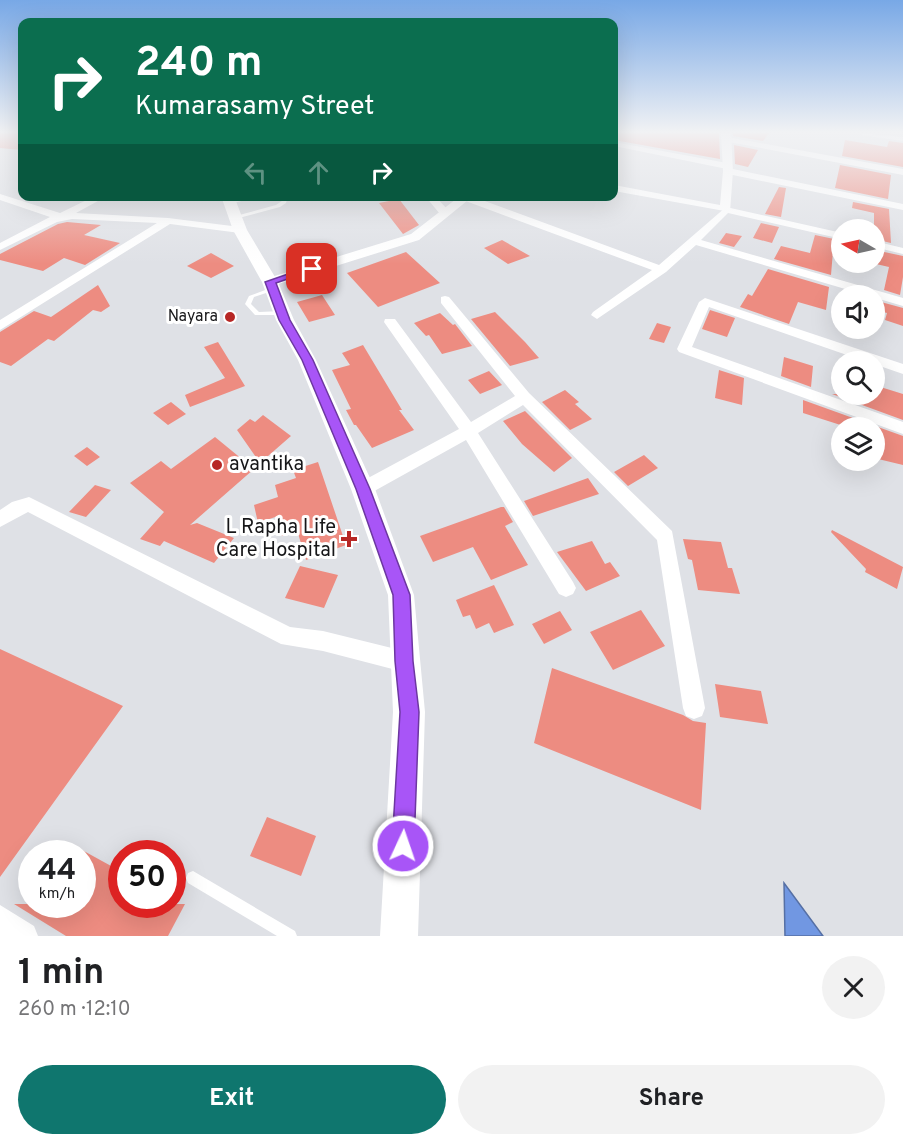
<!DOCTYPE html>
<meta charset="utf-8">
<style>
body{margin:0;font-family:Overpass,sans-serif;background:#f2f2f2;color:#202124;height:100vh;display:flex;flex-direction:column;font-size:22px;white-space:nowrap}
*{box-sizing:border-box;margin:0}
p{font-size:20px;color:#757577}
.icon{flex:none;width:33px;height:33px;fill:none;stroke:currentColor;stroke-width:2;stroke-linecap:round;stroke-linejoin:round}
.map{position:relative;height:936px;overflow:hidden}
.drawer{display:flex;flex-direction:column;background:#fff;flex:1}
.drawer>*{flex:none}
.guide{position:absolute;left:18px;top:18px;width:600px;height:183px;border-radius:12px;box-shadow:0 6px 24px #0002;background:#0b6e4f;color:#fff;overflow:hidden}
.needle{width:39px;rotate:279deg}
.buttons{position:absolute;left:831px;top:219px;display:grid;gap:12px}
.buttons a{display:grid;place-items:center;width:54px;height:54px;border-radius:50%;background:#fff;box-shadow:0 6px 24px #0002;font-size:30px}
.speed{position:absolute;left:18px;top:840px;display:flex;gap:12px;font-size:30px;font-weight:700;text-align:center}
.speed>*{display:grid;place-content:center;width:78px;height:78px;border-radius:50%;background:#fff;box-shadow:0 6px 24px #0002;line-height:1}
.speed small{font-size:15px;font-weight:400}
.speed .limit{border:9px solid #d22;background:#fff;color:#111}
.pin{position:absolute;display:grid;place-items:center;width:51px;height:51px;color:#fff;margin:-26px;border-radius:12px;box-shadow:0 3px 9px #0006}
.me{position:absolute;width:66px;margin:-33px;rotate:3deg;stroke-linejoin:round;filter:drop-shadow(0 0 4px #0008)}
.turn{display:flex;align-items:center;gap:21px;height:126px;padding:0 18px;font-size:27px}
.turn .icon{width:78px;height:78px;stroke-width:2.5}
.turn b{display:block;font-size:42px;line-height:51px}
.lanes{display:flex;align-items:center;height:57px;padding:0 18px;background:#0003;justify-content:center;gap:30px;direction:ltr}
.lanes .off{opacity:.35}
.round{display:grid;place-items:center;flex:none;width:63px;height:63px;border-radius:32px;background:#f2f2f2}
.overview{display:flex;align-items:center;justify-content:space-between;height:102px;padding:0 18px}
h1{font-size:36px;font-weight:700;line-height:45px}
.action{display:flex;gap:12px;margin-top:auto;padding:12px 18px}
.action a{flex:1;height:69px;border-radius:36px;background:#0f766e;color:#fff;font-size:24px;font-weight:700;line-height:69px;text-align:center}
.action a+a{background:#f2f2f2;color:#202124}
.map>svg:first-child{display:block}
</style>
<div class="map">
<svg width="903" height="936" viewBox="0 0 903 936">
<rect width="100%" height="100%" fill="#dfe1e6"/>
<path fill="#7197e2" stroke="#5670a5" stroke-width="1.5" d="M784 883 823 936H785Z"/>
<path fill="#ed8c81" d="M0 133H22V150L0 148Z
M614 133H719L720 159 614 140Z
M733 133H769L763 141 733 136Z
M845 140 887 147 889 141 903 143V167L842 156Z
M734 145 758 150 748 167 735 164Z
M840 165 891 175 888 199 835 188Z
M779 187 786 188 781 217 765 214Z
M399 199 419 225 403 234 379 203Z
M853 202 889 209 891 243 874 239V213L852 208Z
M67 222 101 225 84 235 120 243 85 265 64 258 43 271 0 260V254L58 224Z
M761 223 779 227 772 243 753 238Z
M726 233 742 236 734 247 719 243Z
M815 235 834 239 831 275 774 259 781 246 810 253Z
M502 240 530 256 508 264 484 248Z
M875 250 903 256V277L900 295 884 290 889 267 876 264Z
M406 252 440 283 378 307 347 273Z
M211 253 234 266 211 278 187 266Z
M768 269 829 287 826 310 798 302 789 324 740 307 748 294 752 296Z
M98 285 110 306 101 312 93 310 54 341 48 339 11 366 0 362V332L34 311 51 317Z
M322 295 335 315 309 322 297 302Z
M881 302 903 308V326L885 320 887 313 879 311Z
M710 310 735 318 727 337 702 329Z
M495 312 525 342 539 358 510 366 471 319Z
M440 313 453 325 455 324 472 346 442 354 429 335 426 336 414 323Z
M657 323 671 327 664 343 649 339Z
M218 342 245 386 190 407 185 395 225 378 204 347Z
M363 345 402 410H399L414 430 372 448 356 425H354L346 410 351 409 332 370 350 365 342 353Z
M784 357 813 366 811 387 781 376Z
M719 370 744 378 742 405 715 398Z
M489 371 502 385 480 394 468 380Z
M874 385 903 394V420L832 394H874Z
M565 390 579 402 575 404 592 419 570 430 542 402Z
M803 400 903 436V465L874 458V428H850L803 413Z
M171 402 186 414 168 425 153 413Z
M525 411 572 458 554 472 522 444 503 421Z
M263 415 291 436 260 463 237 430 250 419 255 422Z
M215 437 254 469 190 525 197 523 234 538 214 563 164 541 160 546 140 539 164 512 130 483 161 461 171 469Z
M87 447 100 457 87 466 74 456Z
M644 455 658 468 628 486 614 472Z
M318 462 346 545 306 560 297 530 282 536 278 516 258 523 254 505 278 497 275 485 296 478 293 470Z
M588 478 599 494 533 516 524 501Z
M95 485 111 490 86 517 69 512Z
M501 507H504L513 522 505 526 528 565 491 580 473 547 433 562 420 536Z
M832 530 903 567 897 589 865 572 866 569 831 532Z
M683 539 721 542 728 568H732L740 594 698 590 692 560 688 559Z
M592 541 605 564 610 562 620 576 586 591 557 552Z
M300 566 338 575 324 608 285 598Z
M494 585 514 625 494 633 489 623 476 629 470 615 463 617 456 600Z
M641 610 665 646 613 670 590 632Z
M560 611 572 630 544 644 532 624Z
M0 649 123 706 0 877Z
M552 668 683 715 693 721 706 723 701 810 534 743Z
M715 684 761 691 768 724 720 717Z
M267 817 316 836 301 876 250 856Z
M82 850 122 872V904H185L168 936H66L14 904H82Z"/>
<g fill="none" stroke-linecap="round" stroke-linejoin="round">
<path fill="#fff" fill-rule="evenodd" d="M251 196H262L229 204 227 203Z
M283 196H288L286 203 280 207 235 219 232 217 276 205 282 201Z
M273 287 276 289 275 290 254 297 251 304 259 312 282 311 285 313 282 315H255L245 304 249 296Z
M193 871 295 931 297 936H277L188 883 186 878 188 873Z"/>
<path fill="#fff" fill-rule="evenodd" d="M858 133 903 137V141L862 135Z
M727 137 903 169V175L724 141 723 139Z
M614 142 727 163 731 166 728 168 903 204V210L728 174 724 171 727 169 614 146Z
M0 194 60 213 95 196H107L76 213 168 218 240 227 245 230 240 233 170 224 0 330V320L157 223 72 219 57 222 0 250V243L50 217 0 200Z
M425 196H435L448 210V214H440Z
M462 196H471L659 265 726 207 842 233V239L728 213 701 240 903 298V306L696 245 666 272 597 319 591 315 593 312 652 270 463 200Z
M874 241 903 248V254L874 247Z
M445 296 449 297 529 393 672 531 705 708 702 716 694 719 686 716 683 708 657 540 523 405 478 433 573 582 576 588 573 594 566 597 559 594 466 440 369 494 363 496 357 494 354 489 357 484 459 429 384 322 385 319H395L471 422 515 396 441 303V297Z
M705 298 903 364V374L874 364V362H867L709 307 692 347 903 422V434L679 352 677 349 699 302Z
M29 497 290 627 323 631 412 653 415 661 412 669 404 672 323 651 281 644 28 512 0 527V510L12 502Z
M0 905 34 926 38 936H0Z"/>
<path fill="#fff" fill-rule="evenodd" d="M721 133H731L733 171 730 212 614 191V185L720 205 723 171Z
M460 196H473L419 240 275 285H265L263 282 265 279 411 234Z"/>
<path fill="#fff" fill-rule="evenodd" d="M221 196H234L247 230 278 282 294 320 316 360 375 489 414 595 425 712 418 936H380L393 712 388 595 351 489 298 360 276 320 262 282 233 230Z"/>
</g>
<linearGradient id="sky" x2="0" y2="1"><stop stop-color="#78a8e6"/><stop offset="0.5" stop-color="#f1f2f4"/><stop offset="1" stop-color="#f1f2f4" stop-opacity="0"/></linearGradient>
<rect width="903" height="264" fill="url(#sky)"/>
<path fill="#a855f7" stroke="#6d37a1" stroke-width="1.5" d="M308 267 316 269 276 283 290 320 313 360 370 489 410 595 413 661 419 712 414 846 411 854 403 857 395 854 392 846 400 712 395 661 393 595 356 489 302 360 279 320 265 282Z"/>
<g fill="#b72725" stroke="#fff" stroke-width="2">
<circle cx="230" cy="317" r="6"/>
<circle cx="217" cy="465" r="6"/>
<path d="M346 530h6v6h6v6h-6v6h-6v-6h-6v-6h6z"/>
</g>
<g text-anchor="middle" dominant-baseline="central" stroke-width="6" stroke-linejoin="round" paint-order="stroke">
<g font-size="16" fill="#161618" stroke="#fff" text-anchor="end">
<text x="218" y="317">Nayara</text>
</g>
<g font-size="20" fill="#161618" stroke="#fff" text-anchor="start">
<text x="229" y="465">avantika</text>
<text x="336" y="528" text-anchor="end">L Rapha Life<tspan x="336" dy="23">Care Hospital</tspan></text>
</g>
</g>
</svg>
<div class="buttons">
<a><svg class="needle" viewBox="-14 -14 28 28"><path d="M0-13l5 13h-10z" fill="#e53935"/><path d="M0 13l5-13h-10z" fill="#757577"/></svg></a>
<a><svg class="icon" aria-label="sound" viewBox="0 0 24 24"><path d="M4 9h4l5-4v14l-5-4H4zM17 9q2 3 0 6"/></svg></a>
<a><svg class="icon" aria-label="search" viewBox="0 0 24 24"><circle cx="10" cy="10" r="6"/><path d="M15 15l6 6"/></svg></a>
<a><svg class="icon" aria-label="layers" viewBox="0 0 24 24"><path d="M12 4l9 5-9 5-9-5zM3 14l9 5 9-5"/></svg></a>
</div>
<div class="speed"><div>44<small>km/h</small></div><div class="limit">50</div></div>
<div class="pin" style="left:312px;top:269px;background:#d93025"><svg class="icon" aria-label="arrive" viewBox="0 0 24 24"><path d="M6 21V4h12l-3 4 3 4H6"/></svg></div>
<svg class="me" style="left:403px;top:846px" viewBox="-20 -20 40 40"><circle r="17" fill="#a855f7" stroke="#fff" stroke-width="3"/><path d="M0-11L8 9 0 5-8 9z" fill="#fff"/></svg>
<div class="guide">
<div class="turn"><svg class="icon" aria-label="right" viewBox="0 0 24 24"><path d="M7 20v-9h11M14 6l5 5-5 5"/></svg><div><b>240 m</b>Kumarasamy Street</div></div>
<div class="lanes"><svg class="icon off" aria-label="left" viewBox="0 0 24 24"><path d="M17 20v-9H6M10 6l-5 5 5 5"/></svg><svg class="icon off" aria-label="ahead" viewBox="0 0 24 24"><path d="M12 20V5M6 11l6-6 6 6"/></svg><svg class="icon" aria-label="right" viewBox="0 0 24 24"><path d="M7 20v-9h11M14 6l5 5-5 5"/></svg></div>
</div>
</div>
<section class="drawer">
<div class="overview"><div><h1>1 min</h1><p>260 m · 12:10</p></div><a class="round"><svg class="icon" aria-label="close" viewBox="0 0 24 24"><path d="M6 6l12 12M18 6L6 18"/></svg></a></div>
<div class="action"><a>Exit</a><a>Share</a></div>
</section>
